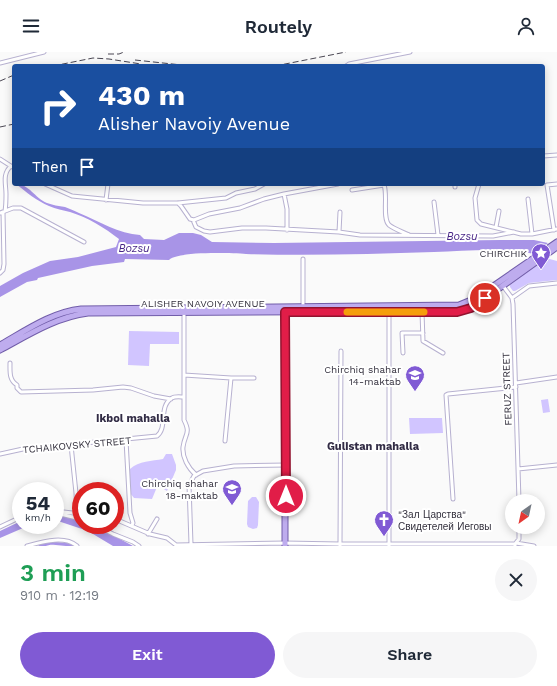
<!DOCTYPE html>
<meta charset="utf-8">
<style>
body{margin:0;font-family:"Work Sans",sans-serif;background:#f6f6f7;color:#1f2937;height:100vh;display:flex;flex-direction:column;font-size:15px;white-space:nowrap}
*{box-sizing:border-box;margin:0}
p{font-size:13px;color:#747a83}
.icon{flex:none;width:22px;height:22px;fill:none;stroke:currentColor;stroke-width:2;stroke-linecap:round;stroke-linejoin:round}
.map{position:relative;height:494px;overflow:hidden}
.drawer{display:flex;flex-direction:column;background:#fff;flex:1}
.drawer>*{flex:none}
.guide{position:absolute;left:12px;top:12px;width:533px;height:122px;border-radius:4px;box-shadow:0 2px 10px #0003;background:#1a4fa0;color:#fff;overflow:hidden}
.needle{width:26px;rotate:213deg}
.controls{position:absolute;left:505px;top:442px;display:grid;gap:8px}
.controls a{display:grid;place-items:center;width:40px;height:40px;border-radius:50%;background:#fff;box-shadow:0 2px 10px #0003;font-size:20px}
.speed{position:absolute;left:12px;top:430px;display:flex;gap:8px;font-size:20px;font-weight:700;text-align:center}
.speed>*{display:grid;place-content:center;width:52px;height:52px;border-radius:50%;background:#fff;box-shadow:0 2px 10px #0003;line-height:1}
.speed small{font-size:10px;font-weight:400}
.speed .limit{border:6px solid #d22;background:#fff;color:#111}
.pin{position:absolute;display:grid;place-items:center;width:34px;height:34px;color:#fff;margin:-17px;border:2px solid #fff;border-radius:50%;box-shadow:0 1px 4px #0007}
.me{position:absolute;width:44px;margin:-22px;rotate:0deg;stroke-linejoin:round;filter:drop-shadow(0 0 3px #0008)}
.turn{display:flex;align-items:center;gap:14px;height:84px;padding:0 20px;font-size:18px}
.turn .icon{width:52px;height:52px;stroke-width:2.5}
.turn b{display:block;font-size:28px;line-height:34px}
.then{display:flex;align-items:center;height:38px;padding:0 20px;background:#0003;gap:8px;font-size:15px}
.round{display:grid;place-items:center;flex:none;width:42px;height:42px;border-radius:21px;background:#f6f6f7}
.headline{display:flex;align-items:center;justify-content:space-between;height:68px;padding:0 20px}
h1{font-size:24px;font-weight:600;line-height:30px;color:#1e9e55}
.action{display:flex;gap:8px;margin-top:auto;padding:8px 20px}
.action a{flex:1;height:46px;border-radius:24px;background:#805ad4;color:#fff;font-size:16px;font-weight:600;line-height:46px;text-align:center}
.action a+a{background:#f6f6f7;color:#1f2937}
header{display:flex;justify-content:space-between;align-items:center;height:52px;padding:0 20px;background:#fff;font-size:18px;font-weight:600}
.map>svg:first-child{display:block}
</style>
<header><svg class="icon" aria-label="menu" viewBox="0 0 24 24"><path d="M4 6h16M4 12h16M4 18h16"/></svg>Routely<svg class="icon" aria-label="person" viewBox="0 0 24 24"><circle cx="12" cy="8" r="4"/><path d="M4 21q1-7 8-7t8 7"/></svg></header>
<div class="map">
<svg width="557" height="494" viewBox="0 0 557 494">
<rect width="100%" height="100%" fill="#fafafa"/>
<path fill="#d1c5ff" d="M546 206 557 209V228L529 231 515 239H513L510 235V233Z
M129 279 179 280V292H150L149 314 128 313Z
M548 347 550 360 543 361 541 348Z
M409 366H442L443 381 410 382Z
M166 402H172L176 413V418L167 439 162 436 157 435 152 447 134 446 130 441V417C139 409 152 409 163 407Z
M252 445H256L259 450 258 473 257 476 253 477 248 475 247 472 248 449Z"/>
<path fill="#a894e7" d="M16 132C29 132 35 146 47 151 52 153 59 154 65 155 70 157 75 159 79 161 99 169 119 182 140 183L144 187 164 188 179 181H193L201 183 212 190 274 191 500 188H534L548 191 534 202C504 195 465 199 434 200 371 202 308 204 246 202 230 201 178 199 169 208L125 207 124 210 92 214 38 226 37 228 27 230 0 245V234L23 221 50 209 78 205 116 195 119 187C105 176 87 165 70 160 63 158 56 157 49 154 37 149 26 140 16 132Z
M55 462 81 468V473H94L133 494H113L88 479 55 468Z
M21 469V473H30L0 486V479Z"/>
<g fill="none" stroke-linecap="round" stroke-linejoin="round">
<path stroke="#a894e7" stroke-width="3" d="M40 494 51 491 71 493 72 494"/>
<g stroke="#b7b1d0" stroke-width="5">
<path id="street" d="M0 11 44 0
M346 14 349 12 410 0
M543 104 557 103
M0 107 14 116
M45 132 72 144 143 151H178L226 146 236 141 255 137 264 132
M455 132V135
M479 132 475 146 477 168 481 172 521 182H532L557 177
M352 138 384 133C388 143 382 166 389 173 394 177 403 180 409 183
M284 142 287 157V178
M528 147 532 182
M106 148 108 132
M434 150 438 183
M178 151 181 154 190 167 194 168 209 162 240 156 264 147 284 142 338 132
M5 159C6 153 6 148 6 142 6 132 2 122 11 114
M0 161 13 156H21L84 190
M193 168 196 175 204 179 210 180 242 176H266L339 180 360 183 493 184 514 180
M496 175 499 159
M554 178 547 133 557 132
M339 180 340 160
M303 207V254
M0 221 3 218 4 212 3 160
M503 234 512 246 513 252 519 449
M512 246 529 234 557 231
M184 260V368C191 382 185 381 183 395 182 405 188 416 196 423
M422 260 423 289 443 301
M403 301 402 281H423
M10 311C10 320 9 328 17 333V336L21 340 93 338 123 335 131 336 154 344 171 347
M184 323 231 326H254
M516 331 557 325
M126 388 130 461 133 471 132 473
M225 389 231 326
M71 393 76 441 77 461
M0 402 23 397 157 384C168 376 158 354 172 346 175 344 181 345 184 345
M518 417 557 413
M453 447 446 343 448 342 516 335
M55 459 81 462
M56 459V461L81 467
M115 467 150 482 167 486 176 493
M95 473 113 482 133 490 139 494
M0 475 21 465
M148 482 157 467
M516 491 534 494
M191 492 189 433 194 424 203 419 234 414 286 413
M176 493 285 491 340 492H515
M27 494C42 490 64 483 77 494
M340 494 341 299
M389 494V260
M515 494V492L519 487V475"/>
</g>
<g stroke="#715da9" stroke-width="7">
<path id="primary" d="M285 257V494
M0 293C25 279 52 260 81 257L459 253 476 246 557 190
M0 298C28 283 56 265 88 261L462 259 476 253 557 195"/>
</g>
<use href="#street" stroke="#fff" stroke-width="3"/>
<use href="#primary" stroke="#beacee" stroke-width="5"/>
<path stroke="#4a4753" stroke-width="1" stroke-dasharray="6 3" stroke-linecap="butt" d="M108 2H119L124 0
M135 8 191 14
M53 14 93 6 109 7 141 12
M231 14H232
M275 14 346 0
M0 29 14 23
M0 75 14 72"/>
</g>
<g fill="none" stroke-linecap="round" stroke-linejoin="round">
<g stroke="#92132f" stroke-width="10">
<path id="route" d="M286 444 285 260H457L471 256 485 246"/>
</g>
<use href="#route" stroke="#e11d48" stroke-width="7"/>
<path stroke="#f59e0b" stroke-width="7" d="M347 260H424"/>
</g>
<defs>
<g id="sight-pin" transform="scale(1)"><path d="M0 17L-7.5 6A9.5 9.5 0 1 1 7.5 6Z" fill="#805ad4" stroke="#fff"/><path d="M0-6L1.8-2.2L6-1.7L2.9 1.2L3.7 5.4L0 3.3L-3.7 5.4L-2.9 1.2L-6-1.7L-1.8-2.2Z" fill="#fff"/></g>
<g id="school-pin" transform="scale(1)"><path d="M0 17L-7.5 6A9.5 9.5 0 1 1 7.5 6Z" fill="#805ad4" stroke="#fff"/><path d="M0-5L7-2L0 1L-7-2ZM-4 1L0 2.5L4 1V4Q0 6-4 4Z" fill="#fff"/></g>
<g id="church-pin" transform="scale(1)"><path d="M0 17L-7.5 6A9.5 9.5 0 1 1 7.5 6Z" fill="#805ad4" stroke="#fff"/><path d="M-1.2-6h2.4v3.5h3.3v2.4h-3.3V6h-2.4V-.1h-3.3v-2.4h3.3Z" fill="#fff"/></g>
</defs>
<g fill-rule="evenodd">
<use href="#sight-pin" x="541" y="201"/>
<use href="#school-pin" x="415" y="323"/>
<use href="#school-pin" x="232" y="437"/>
<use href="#church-pin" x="384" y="468"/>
</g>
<g text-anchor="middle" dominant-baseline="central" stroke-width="4" stroke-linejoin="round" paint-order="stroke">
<g font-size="10" fill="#33303d" stroke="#fff" text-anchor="end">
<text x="527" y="201">CHIRCHIK</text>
<text x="401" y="317">Chirchiq shahar<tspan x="401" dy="12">14-maktab</tspan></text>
<text x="218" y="431">Chirchiq shahar<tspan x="218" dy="12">18-maktab</tspan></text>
<text x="398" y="462" text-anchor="start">"Зал Царства"<tspan x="398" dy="12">Свидетелей Иеговы</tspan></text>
</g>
<g font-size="10" fill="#33303d" stroke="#fff">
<text x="203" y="251">ALISHER NAVOIY AVENUE</text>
<text transform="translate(507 337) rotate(-92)">FERUZ STREET</text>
<text transform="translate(77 393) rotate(-5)">TCHAIKOVSKY STREET</text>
</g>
<g font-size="11" font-style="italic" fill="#482686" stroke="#fff">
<text x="462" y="184">Bozsu</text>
<text x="134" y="196">Bozsu</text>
</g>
<g font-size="11" font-weight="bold" fill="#322c45" stroke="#fff">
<text x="133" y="366">Ikbol mahalla</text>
<text x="373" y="394">Gulistan mahalla</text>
</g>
</g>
</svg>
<div class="controls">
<a><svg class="needle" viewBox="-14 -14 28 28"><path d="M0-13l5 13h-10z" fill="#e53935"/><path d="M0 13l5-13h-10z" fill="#747a83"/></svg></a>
</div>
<div class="speed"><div>54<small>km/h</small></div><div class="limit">60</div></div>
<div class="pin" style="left:485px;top:246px;background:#d93025"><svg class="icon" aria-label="arrive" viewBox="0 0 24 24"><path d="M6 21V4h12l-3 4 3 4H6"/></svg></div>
<svg class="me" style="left:286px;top:444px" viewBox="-20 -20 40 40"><circle r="17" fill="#e11d48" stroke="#fff" stroke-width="3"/><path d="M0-11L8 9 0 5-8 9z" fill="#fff"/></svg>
<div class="guide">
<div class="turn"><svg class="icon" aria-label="right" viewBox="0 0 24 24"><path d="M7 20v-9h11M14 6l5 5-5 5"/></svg><div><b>430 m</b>Alisher Navoiy Avenue</div></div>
<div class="then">Then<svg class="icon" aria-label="arrive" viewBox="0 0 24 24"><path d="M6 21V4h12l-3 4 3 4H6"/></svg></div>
</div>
</div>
<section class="drawer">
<div class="headline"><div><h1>3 min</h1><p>910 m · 12:19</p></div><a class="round"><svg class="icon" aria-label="close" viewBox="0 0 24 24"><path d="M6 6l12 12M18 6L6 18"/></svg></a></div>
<div class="action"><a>Exit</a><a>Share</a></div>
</section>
